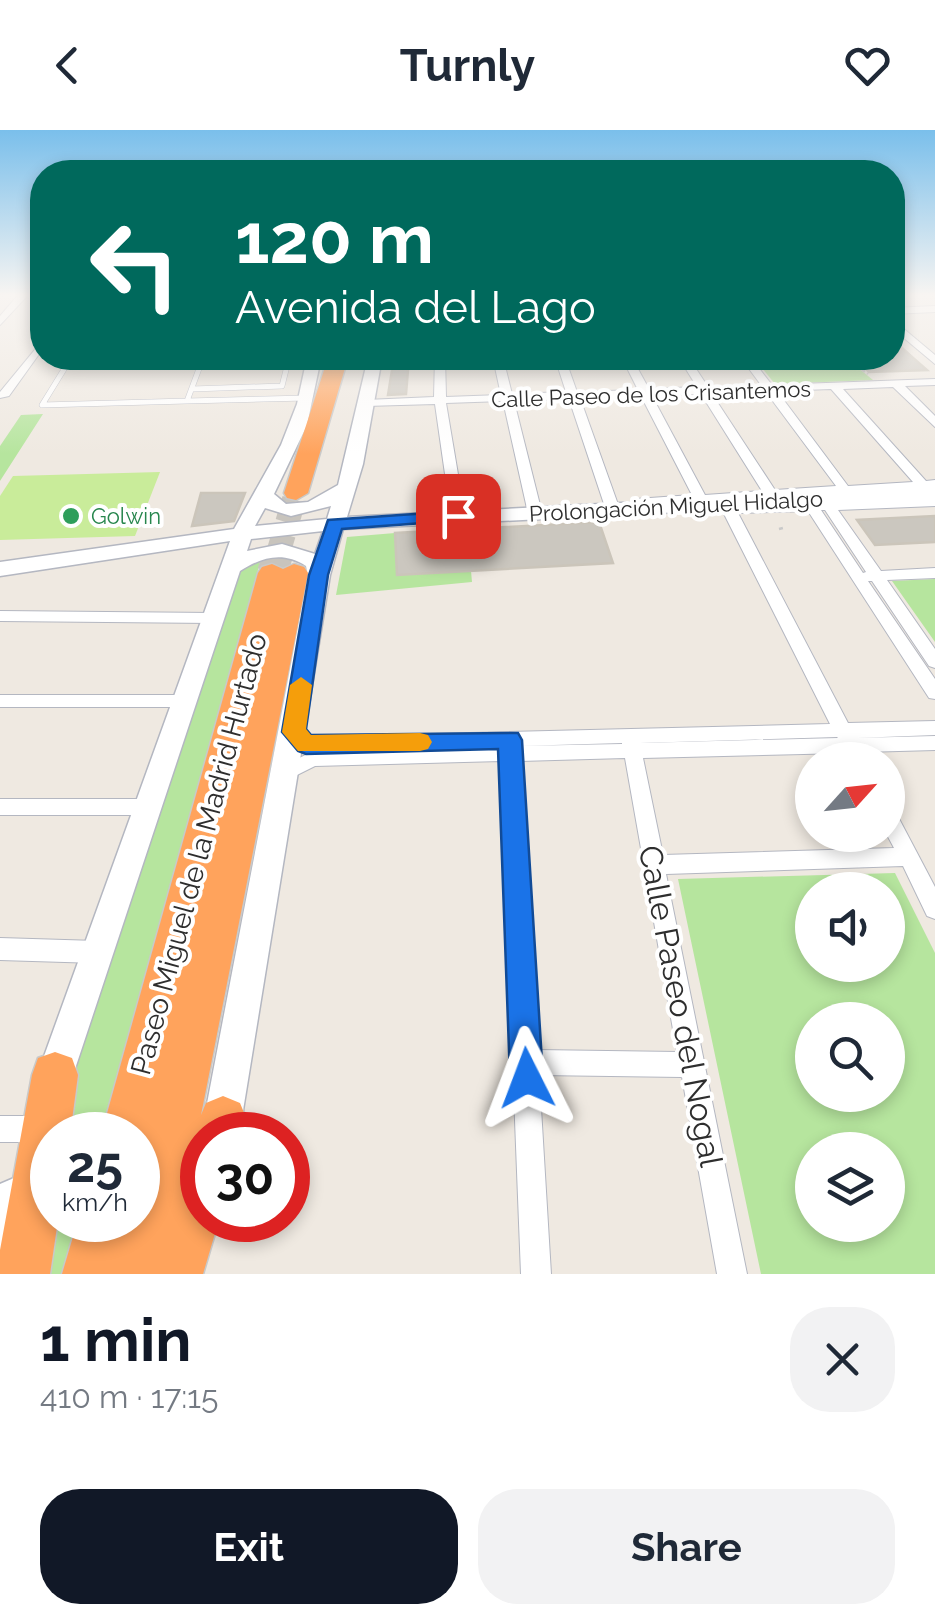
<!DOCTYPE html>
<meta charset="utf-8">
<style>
body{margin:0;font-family:Raleway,sans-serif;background:#f2f2f3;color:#1f2937;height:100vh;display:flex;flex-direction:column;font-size:38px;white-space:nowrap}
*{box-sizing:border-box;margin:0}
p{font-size:32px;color:#747a83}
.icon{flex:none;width:55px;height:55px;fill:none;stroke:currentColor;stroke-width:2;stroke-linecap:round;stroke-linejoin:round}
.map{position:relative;height:1144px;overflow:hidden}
.sheet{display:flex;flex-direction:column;background:#fff;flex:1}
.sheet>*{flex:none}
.banner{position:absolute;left:30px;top:30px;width:875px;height:210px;border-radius:40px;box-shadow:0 5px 15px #0003;background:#00695c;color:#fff;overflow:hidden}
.needle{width:65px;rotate:63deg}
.tools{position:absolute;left:795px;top:612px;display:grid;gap:20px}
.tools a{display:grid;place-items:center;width:110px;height:110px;border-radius:50%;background:#fff;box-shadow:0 5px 15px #0003;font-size:50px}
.speed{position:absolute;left:30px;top:982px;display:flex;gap:20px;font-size:50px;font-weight:700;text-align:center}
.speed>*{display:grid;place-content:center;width:130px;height:130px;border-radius:50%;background:#fff;box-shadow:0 5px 15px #0003;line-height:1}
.speed small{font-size:25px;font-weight:400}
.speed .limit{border:15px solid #d22;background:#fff;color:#111}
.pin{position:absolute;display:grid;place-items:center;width:85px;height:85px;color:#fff;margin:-42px;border-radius:20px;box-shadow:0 5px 15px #0006}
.me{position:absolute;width:110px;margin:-55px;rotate:357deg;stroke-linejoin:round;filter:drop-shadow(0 0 8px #0008)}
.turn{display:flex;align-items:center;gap:35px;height:210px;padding:0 40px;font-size:45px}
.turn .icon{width:130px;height:130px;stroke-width:2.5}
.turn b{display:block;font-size:70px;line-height:85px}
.round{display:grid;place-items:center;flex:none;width:105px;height:105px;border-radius:40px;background:#f2f2f3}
.headline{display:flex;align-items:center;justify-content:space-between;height:170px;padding:0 40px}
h1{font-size:60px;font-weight:700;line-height:75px;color:#111827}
.action{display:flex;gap:20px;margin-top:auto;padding:20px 40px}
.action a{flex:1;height:115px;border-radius:40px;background:#111827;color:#fff;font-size:40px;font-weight:700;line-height:115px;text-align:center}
.action a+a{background:#f2f2f3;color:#1f2937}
header{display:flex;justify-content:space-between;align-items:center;height:130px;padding:0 40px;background:#fff;font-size:45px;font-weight:700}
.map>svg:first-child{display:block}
</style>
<header><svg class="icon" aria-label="back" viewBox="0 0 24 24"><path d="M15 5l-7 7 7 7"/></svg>Turnly<svg class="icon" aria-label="heart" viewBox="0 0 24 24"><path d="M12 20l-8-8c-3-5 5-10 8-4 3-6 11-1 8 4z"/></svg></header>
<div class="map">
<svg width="935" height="1144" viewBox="0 0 935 1144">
<rect width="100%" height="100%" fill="#efe9e1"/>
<path fill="#b6e59e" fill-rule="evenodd" d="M754 228H846L873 250 775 254Z
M43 284 0 351V316L21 285Z
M395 403 398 445 471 441 472 452 336 465 347 407Z
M261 429 105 1005H55L62 959 235 442Z
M935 449V512L892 451Z
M895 743 935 823V1144H761L678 749ZM812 760H888V835H812ZM812 890H888V965H812ZM812 1020H888V1095H812Z
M52 1022V1090H80L64 1144H34Z"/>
<path fill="#c9ec9a" d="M160 342 135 406 0 410V366L13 346Z"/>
<path fill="#cbc7bf" stroke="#cbc5ba" stroke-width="2.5" d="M892 209 912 227 927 240 869 242 857 229 892 228Z
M394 228H409L406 264 388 265Z
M201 363H245L234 391 192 396Z
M935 386V412L875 415 857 390Z
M599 392 613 433 397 445 395 403Z"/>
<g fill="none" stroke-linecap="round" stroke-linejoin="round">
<path stroke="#c8c4bd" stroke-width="24" stroke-dasharray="24 12" stroke-linecap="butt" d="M277 427 296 363"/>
<path stroke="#c8c4bd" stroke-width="30" stroke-dasharray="30 15" stroke-linecap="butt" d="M272 443 278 425"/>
<g stroke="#b4b7c1" stroke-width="6">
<path id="lane" d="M71 228 42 275 187 271
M203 228 187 271 307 268
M201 235 314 231
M192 259 282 256 289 228"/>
</g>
<g stroke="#b4b7c1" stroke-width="2">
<path id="street" d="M19 164H29L0 195V186Z
M935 176V182L892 184V178Z
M892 189 935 225V234L892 198Z
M42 211V220L9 266 0 268V262Z
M435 228H445L446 267 501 265 493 228H503L512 264 566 262 555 228H565L577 262 638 260 622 228H632L649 259 697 257 679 228H689L708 257 761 255 741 228H751L772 255 935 249V255L905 256 935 286V297L893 257 843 259 926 351 935 350V358L854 363 848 368 841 364 730 371 734 376 935 368V376L838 380 881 441 935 438V448L887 450 935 519V538L929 536 872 451H868L935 549V569L929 568 808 381 738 383 848 593 935 591V605L856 608 935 606V620L863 622 867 630H849L845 623 643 628 663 725 894 718 887 705 888 679 895 681 935 757V789L927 786 903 736 666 744 747 1144H717L682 947 539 945 551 1144H521L501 631 315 636 285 651 278 648 276 643 278 638 312 622 501 617 306 621 300 619 285 602 288 597 294 595 310 607 830 594 724 384 716 380 721 372 636 377 629 373 636 369 692 365 641 266 580 268 620 380 613 384 606 380 569 269 514 271 542 383 535 387 528 383 503 271 446 273 465 386 458 390 451 386 435 274 366 276 360 273 366 270 434 267ZM831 259 913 352 848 356 777 261ZM766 262 836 356 775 360 712 264ZM701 264 762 361 705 365 652 266ZM821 380H825L866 442 863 443ZM837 607 838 608 640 613ZM622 613V614L519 616ZM625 628 677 922 537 920 520 631Z
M0 481 213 483 221 488 213 493 0 491Z
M0 565H181L190 571 181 577H0Z
M0 669H147L154 671 157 677 154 683 147 685H0Z
M0 808 97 811 105 814 108 822 105 830 97 833 0 830Z
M0 986H37L46 990 50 999 46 1008 37 1012H0Z"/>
</g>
<g stroke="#b4b7c1" stroke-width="3">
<path id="secondary" d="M307 228H321L307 295 274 364 286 374 308 372 338 355 368 228H382L363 334 347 387 935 357V369L343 399 330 445 239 1005H202V1008L201 1005 308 445 306 436C283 421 262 427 240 441L70 954 65 967 52 972 39 967 34 954 230 411 0 446V432L234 399 281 315 297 274ZM331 376 327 389 255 396 265 378 291 386ZM323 401 315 424 282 414 247 421 251 409Z
M14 1048 28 1054 34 1068 14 1124 0 1130V1054Z"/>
</g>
<g stroke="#c9c9c9" stroke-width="3">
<path id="highway" d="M328 228H348L308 363 296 370 287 368 284 363Z
M272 434 283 439 294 434 304 437 308 443 201 985 206 973 223 966 240 973 247 990 244 1005H202V1023L196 1009 190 1037 202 1033V1090H219L203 1144H62L78 1090H138V1048L143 1022 138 1025V1005H101L258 443 262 437Z
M55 922 72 928 78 945 70 1005H52V1090H58L50 1144H0V1120L32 945 38 928Z"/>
</g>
<path stroke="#c9c9c9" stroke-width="2.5" stroke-dasharray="4 2.5" stroke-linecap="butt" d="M846 228 868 244
M779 399 783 398"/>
<use href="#lane" stroke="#fff" stroke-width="5"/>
<use href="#street" fill="#fff" fill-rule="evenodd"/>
<use href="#secondary" fill="#fff" fill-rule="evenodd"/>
<use href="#highway" fill="#ffa35c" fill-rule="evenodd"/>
</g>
<linearGradient id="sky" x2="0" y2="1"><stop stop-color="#7abfeb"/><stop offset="0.51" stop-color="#f8f5f2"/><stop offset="1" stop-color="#f8f5f2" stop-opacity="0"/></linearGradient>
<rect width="935" height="324" fill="url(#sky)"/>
<path fill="#1a73e8" stroke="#114b97" stroke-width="2.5" d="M458 381 467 386 464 390 342 399 328 445 306 599 311 605 518 603 522 610 543 948 538 960 527 965 515 960 510 948 498 619 306 624 298 621 282 602 309 445 328 390Z"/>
<path fill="#f59e0b" d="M301 547 312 555 306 599 311 605 420 603 428 605 432 612 428 619 420 621H298L282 602 290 555Z"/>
<circle fill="#2e9e5b" stroke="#fff" stroke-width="4" cx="71" cy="386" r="10"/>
<g text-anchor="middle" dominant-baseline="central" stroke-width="8" stroke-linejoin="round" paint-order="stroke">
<g font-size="22" fill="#2e2e2e" stroke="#fff">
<text transform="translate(651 264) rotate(-2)">Calle Paseo de los Crisantemos</text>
<text transform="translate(676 376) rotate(-3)">Prolongación Miguel Hidalgo</text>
</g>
<g font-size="22" fill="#27864d" stroke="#fff" text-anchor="start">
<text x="91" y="386">Golwin</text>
</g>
<g font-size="28" fill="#2e2e2e" stroke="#fff">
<text transform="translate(199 724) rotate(-75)">Paseo Miguel de la Madrid Hurtado</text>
</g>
<g font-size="32" fill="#2e2e2e" stroke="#fff">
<text transform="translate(681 876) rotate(79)">Calle Paseo del Nogal</text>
</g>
</g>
</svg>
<div class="tools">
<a><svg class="needle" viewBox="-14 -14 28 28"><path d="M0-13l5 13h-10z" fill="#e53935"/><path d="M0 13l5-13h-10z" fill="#747a83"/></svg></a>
<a><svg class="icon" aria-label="sound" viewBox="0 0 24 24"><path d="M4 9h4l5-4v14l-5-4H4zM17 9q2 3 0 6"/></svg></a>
<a><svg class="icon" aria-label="search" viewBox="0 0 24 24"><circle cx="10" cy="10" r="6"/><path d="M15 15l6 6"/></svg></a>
<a><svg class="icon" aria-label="layers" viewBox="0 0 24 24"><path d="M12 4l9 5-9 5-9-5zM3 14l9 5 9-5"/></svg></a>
</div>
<div class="speed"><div>25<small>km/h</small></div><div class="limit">30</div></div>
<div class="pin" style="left:458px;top:386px;background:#d93025"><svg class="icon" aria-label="arrive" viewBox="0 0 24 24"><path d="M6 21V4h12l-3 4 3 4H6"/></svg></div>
<svg class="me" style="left:527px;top:948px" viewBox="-20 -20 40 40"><path d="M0-17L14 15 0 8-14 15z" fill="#1a73e8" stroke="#fff" stroke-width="4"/></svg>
<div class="banner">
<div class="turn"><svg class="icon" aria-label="left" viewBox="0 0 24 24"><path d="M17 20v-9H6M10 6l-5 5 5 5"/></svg><div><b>120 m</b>Avenida del Lago</div></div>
</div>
</div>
<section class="sheet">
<div class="headline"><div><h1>1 min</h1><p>410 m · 17:15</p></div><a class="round"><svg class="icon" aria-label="close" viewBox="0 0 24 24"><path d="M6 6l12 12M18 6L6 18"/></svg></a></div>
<div class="action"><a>Exit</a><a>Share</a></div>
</section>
